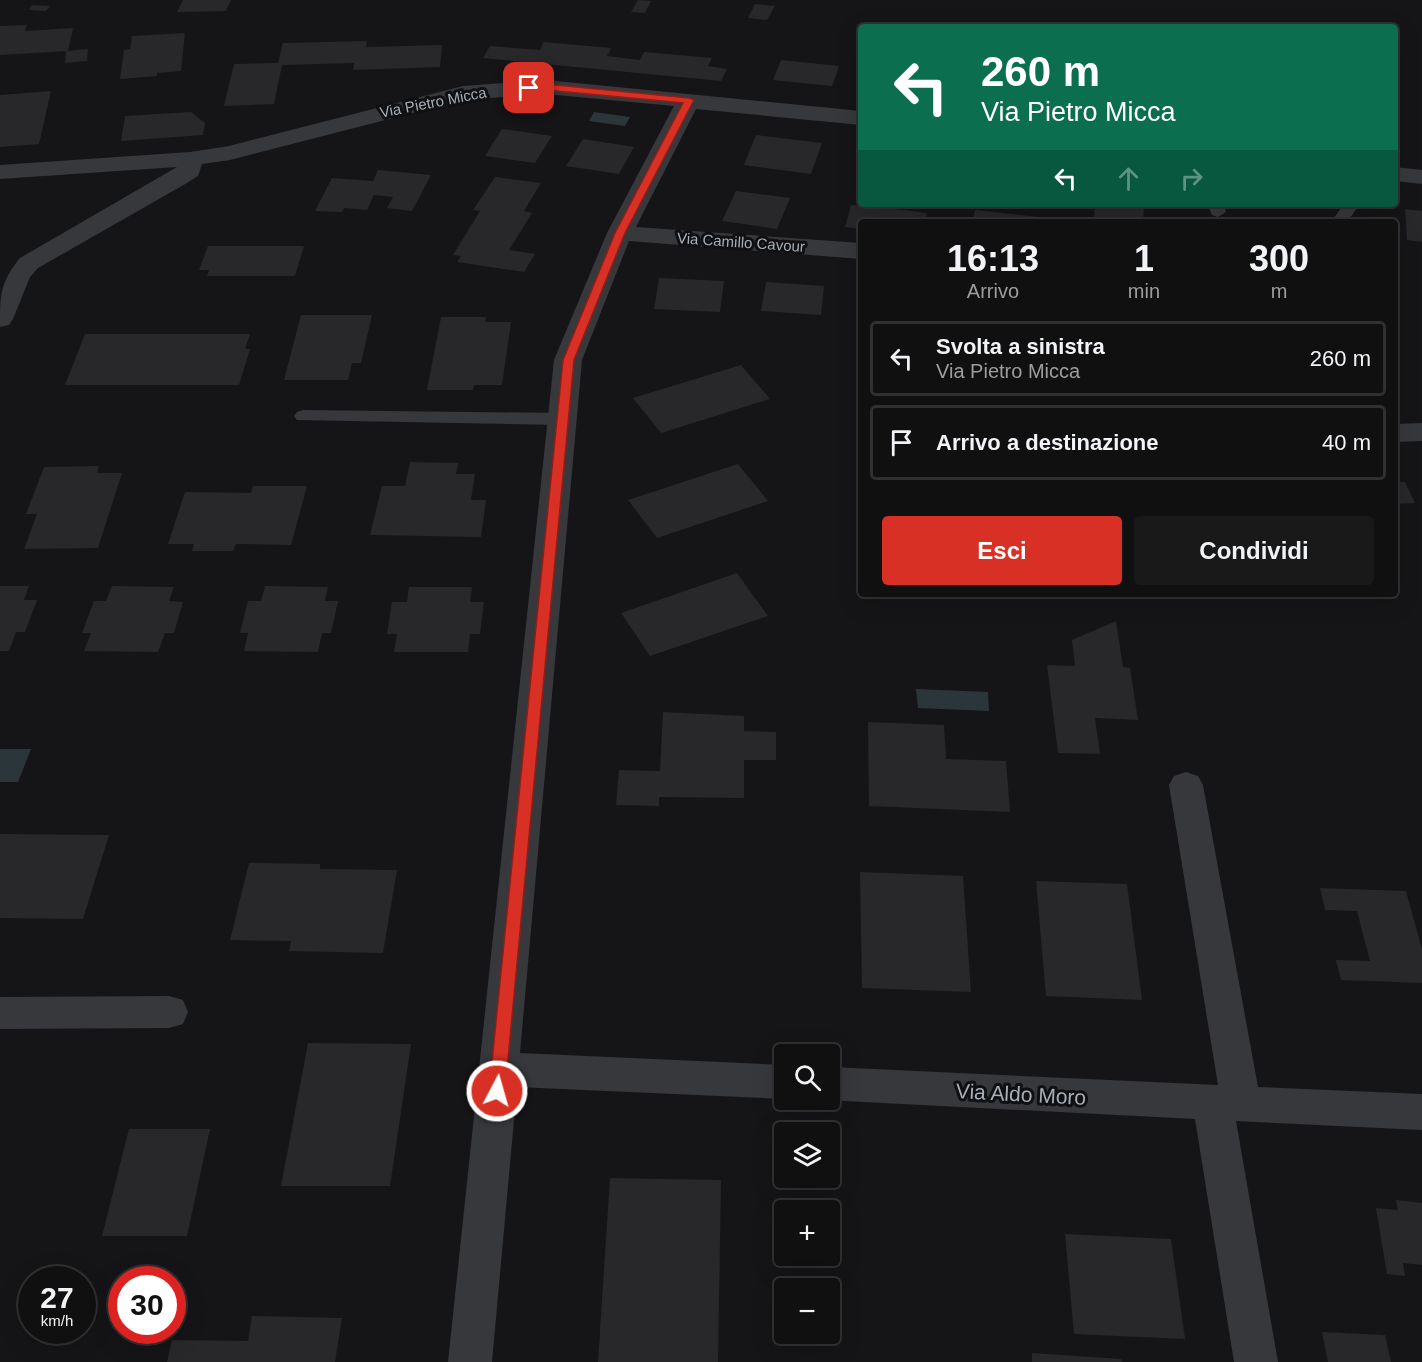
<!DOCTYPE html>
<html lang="it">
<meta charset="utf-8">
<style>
body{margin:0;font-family:Arial,sans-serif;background:#19191a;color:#f1f3f6;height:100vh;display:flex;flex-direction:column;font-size:22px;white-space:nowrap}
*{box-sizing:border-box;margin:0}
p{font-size:20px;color:#9c9d9f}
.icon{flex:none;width:33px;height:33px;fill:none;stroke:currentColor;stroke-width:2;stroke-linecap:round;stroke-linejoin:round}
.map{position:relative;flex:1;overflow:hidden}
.sheet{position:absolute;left:858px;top:219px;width:540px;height:378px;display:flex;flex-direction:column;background:#101011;border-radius:6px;box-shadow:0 6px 24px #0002,0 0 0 2px #303031}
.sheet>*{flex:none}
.hud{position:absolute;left:858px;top:24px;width:540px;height:183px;border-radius:6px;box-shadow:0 6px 24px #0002,0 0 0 2px #303031;background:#0b6e4f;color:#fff;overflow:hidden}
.tools{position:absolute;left:774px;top:1044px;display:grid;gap:12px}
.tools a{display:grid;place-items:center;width:66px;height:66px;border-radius:6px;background:#101011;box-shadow:0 6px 24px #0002,0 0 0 2px #303031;font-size:30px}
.speed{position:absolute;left:18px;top:1266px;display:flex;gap:12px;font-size:30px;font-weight:700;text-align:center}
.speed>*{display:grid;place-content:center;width:78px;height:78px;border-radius:50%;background:#101011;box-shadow:0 6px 24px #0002,0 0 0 2px #303031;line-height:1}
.speed small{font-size:15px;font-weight:400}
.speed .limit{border:9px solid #d22;background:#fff;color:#111}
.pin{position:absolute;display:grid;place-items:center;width:51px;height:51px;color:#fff;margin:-26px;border-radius:12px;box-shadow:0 3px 9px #0006}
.me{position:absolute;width:66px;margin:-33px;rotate:6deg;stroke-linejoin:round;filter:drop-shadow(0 0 4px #0008)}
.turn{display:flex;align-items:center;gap:21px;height:126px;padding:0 24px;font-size:27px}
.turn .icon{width:78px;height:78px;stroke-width:2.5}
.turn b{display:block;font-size:42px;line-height:51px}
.lanes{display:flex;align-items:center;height:57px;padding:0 24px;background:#0003;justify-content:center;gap:30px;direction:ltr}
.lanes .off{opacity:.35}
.eta{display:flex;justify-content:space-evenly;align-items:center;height:102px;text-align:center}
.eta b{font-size:36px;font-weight:600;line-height:42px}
.primary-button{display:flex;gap:12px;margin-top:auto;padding:12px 24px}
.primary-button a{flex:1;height:69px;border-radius:6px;background:#d93025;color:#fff;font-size:24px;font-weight:600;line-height:69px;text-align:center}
.primary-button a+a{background:#19191a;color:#f1f3f6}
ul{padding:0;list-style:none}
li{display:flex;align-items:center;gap:18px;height:75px;margin:0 12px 9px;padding:0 12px;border:3px solid #303031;border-radius:6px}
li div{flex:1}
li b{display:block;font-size:22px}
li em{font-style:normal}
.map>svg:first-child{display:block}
</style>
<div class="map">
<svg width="1422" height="1362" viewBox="0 0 1422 1362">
<rect width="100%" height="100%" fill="#151517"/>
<path fill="#2b363b" d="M594 112 630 117 625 126 589 121Z
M916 689 988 692 989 711 918 708Z
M0 749H31L18 782H0Z"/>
<path fill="#28282b" d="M183 0H231L226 11 177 12Z
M638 0 651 1 645 13 631 12Z
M755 4 775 6 767 20 748 18Z
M32 5 50 6 46 11 29 10Z
M27 25 25 31 73 28 68 51 0 55V26Z
M185 33 181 71 157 73V76L120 79 124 50 130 49 132 36Z
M367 41 366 47 442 45 440 67 353 70 354 63 282 65 274 104 224 106 234 64 278 63 283 43Z
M544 42 611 48 607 56 640 60 644 52 712 58 708 66 727 69 721 81 483 58 490 46 540 50Z
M88 49 87 61 65 63 66 51Z
M781 60 839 66 832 86 773 80Z
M51 91 39 144 0 147V95Z
M191 112 205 123 203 135 121 141 125 116Z
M502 129 552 136 535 163 485 156Z
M756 135 822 143 811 174 744 165Z
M583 139 634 147 619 174 566 166Z
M378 170 431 175 412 211 387 208 393 197 374 195 367 210 344 208 342 212 315 211 332 178 373 181Z
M495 177 541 183 524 211 532 213 509 250 535 254 524 272 457 262 461 256 453 255 480 211 473 210Z
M736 191 790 198 777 229 722 221Z
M1059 204H1090V208L1059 206Z
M1095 204H1144L1143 222H1094Z
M851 205 904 210 927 213 925 222H861V229L845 227Z
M1405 209 1422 211V242L1407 240Z
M975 210 1047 218 1046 222H973Z
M208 246H304L295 276H207L209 270H199Z
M659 278 724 281 720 312 654 309Z
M766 282 824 286 821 315 761 311Z
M301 315H372L361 363H352L348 380H284Z
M441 317H486L485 322H511L502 385H474L473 390H427Z
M85 334H250L245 349H250L239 385H65Z
M741 365 770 399 661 433 633 398Z
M410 462 458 463 456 474H475L471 500H486L481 537 370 535 382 486H405Z
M738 464 768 501 657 538 628 500Z
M99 466 97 473H122L98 548 24 549 37 514H26L44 467Z
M1395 482H1405L1415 503 1395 504Z
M253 486H307L291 545 236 544 233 551H192L194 544H168L185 492 251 493Z
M737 573 768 616 650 656 621 613Z
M0 586H29L24 600H37L25 632H16L9 651H0Z
M112 586 174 587 169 601 183 602 174 633H165L158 652 84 651 91 633H82L94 601H106Z
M265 586 328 587 325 601H338L331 633H322L318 652 244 651 248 633H240L248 601H261Z
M409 587H472L470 602H484L480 634H470L468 652H394L397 634H387L392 602H407Z
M1116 621 1123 667 1130 668 1138 720 1095 718 1100 754 1058 753 1047 665 1075 666 1072 640Z
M663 712 744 716V731L776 732V760H744V798L659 797V806L616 805 619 770 660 771Z
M868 722 944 725 946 759 1006 761 1010 812 869 806Z
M0 834 109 835 83 919 0 918Z
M249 863 320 864V869L397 870 383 953 289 951 291 941 230 940Z
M860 872 963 876 971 992 862 988Z
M1036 881 1127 884 1142 1000 1046 996Z
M1320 888 1406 891 1422 949V983L1341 980 1336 960 1370 961 1357 911 1325 910Z
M308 1043 411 1044 390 1186H281Z
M129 1129H210L187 1236H102Z
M610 1178 721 1180 718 1362H598Z
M1396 1200 1422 1203V1265L1403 1263 1405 1276 1387 1274 1376 1208 1398 1210Z
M1065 1234 1171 1239 1185 1339 1074 1334Z
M252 1316 342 1318 335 1362H167L172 1340 248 1341Z
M1322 1332 1385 1335 1391 1362H1328Z
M1032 1353 1121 1359 1122 1362H1032Z"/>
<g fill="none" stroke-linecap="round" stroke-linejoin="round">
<path fill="#36383c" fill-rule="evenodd" d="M1207 204H1223L1226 212 1218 217 1212 215Z
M1344 204H1360L1347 222H1331Z
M303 410 563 413 569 415 572 419 569 423 563 425 297 420 294 416 297 412Z"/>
<path fill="#36383c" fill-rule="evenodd" d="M546 80 861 111V125L696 109 636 227 861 243V259L629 241 582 360 520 1053 784 1065V1099L517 1087 492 1362H448L554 360 607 233 674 106 546 94 463 100 230 160 202 164 198 176 187 183 38 268 30 277 13 319 9 325 0 327C0 294 0 283 20 258L177 167 0 179V165L190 152 229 146 463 86Z
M1395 167 1422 170V184L1395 181Z
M1422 423V441L1395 442V424Z
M1186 772 1198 776 1203 785 1258 1087 1422 1094V1130L1236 1121 1278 1362H1234L1195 1119 825 1100H830V1067L1218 1085 1169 785 1174 776Z
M169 996 183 1000 188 1012 183 1024 169 1028 0 1029V997Z"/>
</g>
<path fill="#d93025" stroke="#8d1f18" stroke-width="1.5" d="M546 84 689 98 694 100 625 233 574 360 505 1091 503 1096 497 1098 491 1096 489 1091 563 360 615 233 683 103 546 90H529L524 88 529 85Z"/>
<g text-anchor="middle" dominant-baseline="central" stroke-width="6" stroke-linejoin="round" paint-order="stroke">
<g font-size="15" fill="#a6aeb7" stroke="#101012">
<text transform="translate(433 102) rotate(-11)">Via Pietro Micca</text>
<text transform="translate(741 242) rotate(4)">Via Camillo Cavour</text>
</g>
<g font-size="21" fill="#a6aeb7" stroke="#101012">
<text transform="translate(1021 1094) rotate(3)">Via Aldo Moro</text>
</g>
</g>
</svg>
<div class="tools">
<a><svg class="icon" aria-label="search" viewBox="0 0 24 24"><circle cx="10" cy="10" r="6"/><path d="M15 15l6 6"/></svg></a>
<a><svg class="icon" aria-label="layers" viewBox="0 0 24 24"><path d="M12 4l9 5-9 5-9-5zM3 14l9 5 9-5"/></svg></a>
<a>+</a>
<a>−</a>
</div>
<div class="speed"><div>27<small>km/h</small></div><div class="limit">30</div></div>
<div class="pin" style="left:529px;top:88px;background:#d93025"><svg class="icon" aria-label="arrive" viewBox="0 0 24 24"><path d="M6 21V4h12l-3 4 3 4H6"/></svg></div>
<svg class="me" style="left:497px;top:1091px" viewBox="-20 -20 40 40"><circle r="17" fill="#d93025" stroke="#fff" stroke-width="3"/><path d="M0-11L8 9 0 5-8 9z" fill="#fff"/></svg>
<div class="hud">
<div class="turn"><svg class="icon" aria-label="left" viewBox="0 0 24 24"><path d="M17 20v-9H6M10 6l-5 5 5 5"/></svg><div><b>260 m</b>Via Pietro Micca</div></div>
<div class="lanes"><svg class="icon" aria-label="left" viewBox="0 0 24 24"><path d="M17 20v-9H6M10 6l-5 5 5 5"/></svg><svg class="icon off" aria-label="ahead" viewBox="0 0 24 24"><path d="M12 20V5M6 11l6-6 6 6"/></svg><svg class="icon off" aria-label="right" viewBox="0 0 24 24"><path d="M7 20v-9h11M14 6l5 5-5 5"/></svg></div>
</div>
<section class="sheet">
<div class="eta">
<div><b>16:13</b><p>Arrivo</p></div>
<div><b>1</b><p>min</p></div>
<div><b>300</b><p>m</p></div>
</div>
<ul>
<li><svg class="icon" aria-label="left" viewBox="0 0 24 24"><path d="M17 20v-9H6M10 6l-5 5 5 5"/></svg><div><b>Svolta a sinistra</b><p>Via Pietro Micca</p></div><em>260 m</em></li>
<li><svg class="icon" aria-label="arrive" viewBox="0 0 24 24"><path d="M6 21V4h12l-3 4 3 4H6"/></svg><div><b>Arrivo a destinazione</b></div><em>40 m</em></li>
</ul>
<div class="primary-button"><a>Esci</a><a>Condividi</a></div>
</section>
</div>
